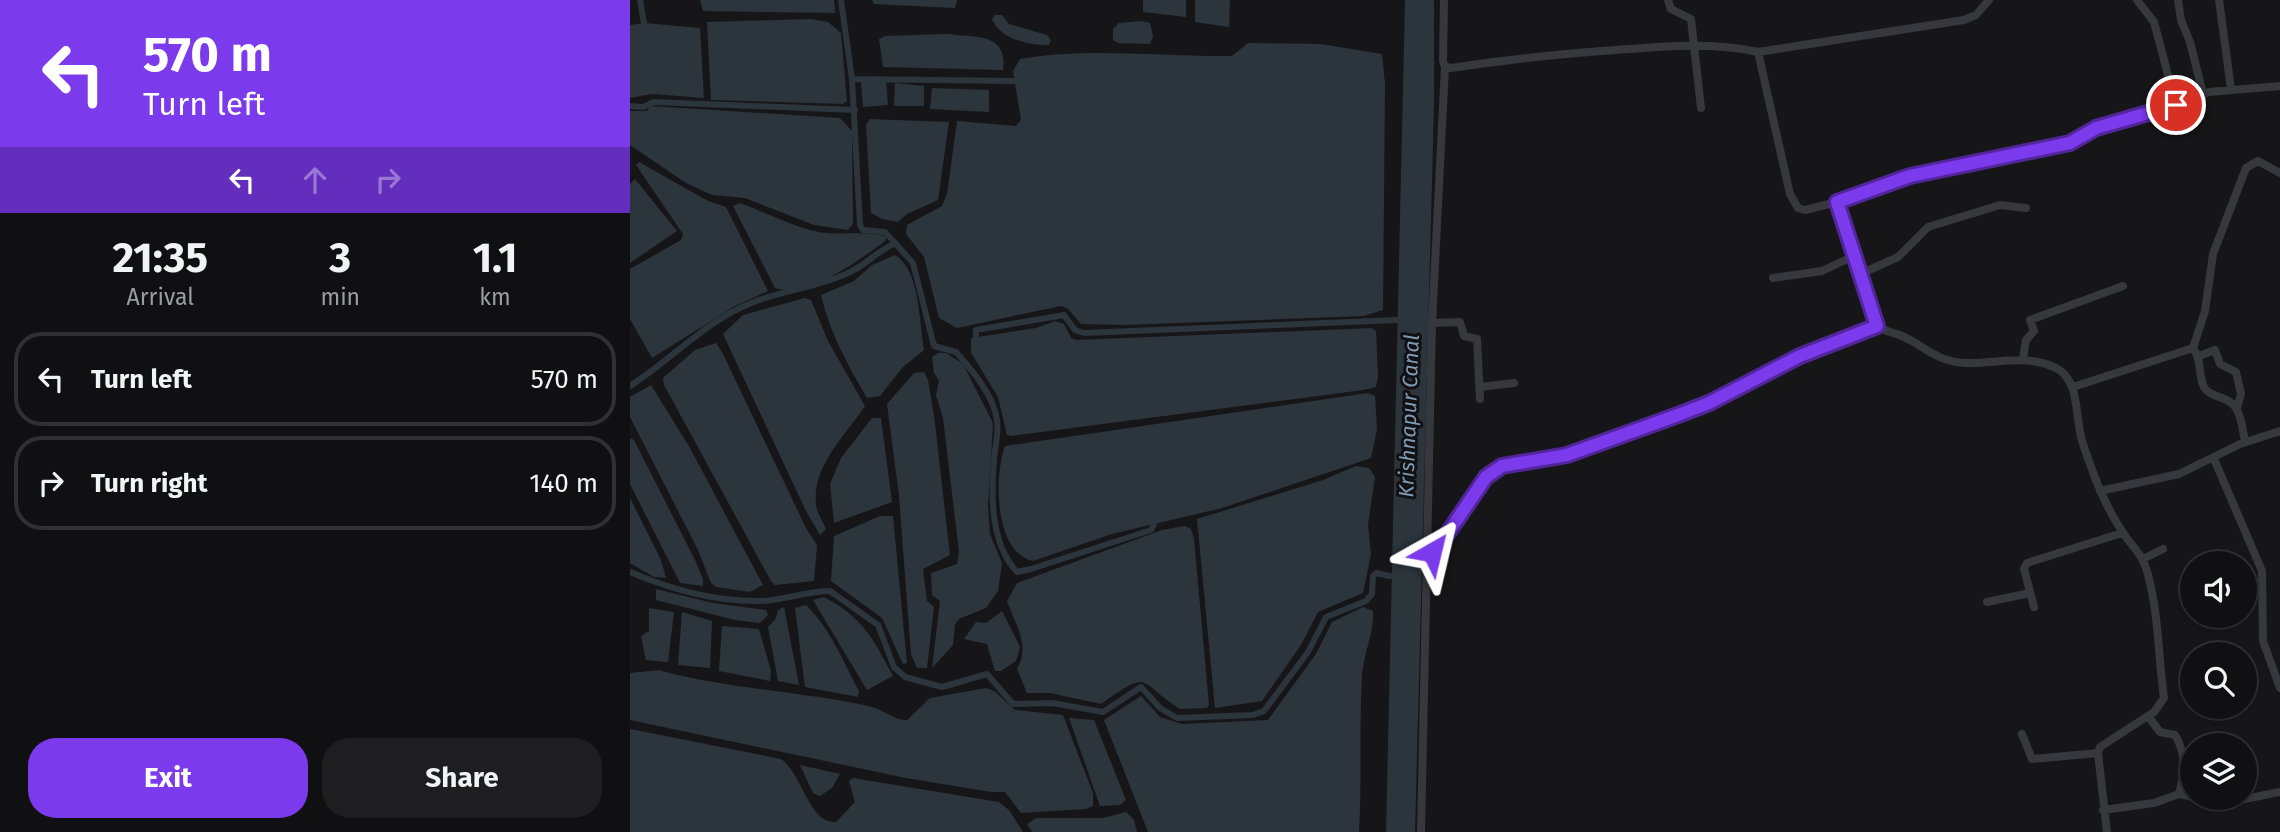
<!DOCTYPE html>
<style>
body{margin:0;font-family:"Fira Sans",sans-serif;background:#1e1e20;color:#f1f3f6;height:100vh;display:flex;flex-direction:column;font-size:26px;white-space:nowrap}
*{box-sizing:border-box;margin:0}
p{font-size:23px;color:#9c9d9f}
.icon{flex:none;width:38px;height:38px;fill:none;stroke:currentColor;stroke-width:2;stroke-linecap:round;stroke-linejoin:round}
.map{position:relative;flex:1;overflow:hidden}
.panel{display:flex;flex-direction:column;background:#101012;width:630px}
.panel>*{flex:none}
.guide{background:#7c3aed;color:#fff;overflow:hidden}
.controls{position:absolute;left:1550px;top:551px;display:grid;gap:14px}
.controls a{display:grid;place-items:center;width:77px;height:77px;border-radius:50%;background:#101012;box-shadow:0 2px 5px #0004,0 0 0 2px #303032;font-size:35px}
.pin{position:absolute;display:grid;place-items:center;width:60px;height:60px;color:#fff;margin:-30px;border:4px solid #fff;border-radius:50%;box-shadow:0 2px 7px #0007}
.me{position:absolute;width:77px;margin:-38px;rotate:37deg;stroke-linejoin:round;filter:drop-shadow(0 0 5px #0008)}
.turn{display:flex;align-items:center;gap:24px;height:147px;padding:0 28px;font-size:32px}
.turn .icon{width:91px;height:91px;stroke-width:2.5}
.turn b{display:block;font-size:49px;line-height:60px}
.lanes{display:flex;align-items:center;height:66px;padding:0 28px;background:#0003;justify-content:center;gap:35px;direction:ltr}
.lanes .off{opacity:.35}
.eta{display:flex;justify-content:space-evenly;align-items:center;height:119px;text-align:center}
.eta b{font-size:42px;font-weight:700;line-height:49px}
.action{display:flex;gap:14px;margin-top:auto;padding:14px 28px}
.action a{flex:1;height:80px;border-radius:28px;background:#7c3aed;color:#fff;font-size:28px;font-weight:700;line-height:80px;text-align:center}
.action a+a{background:#1e1e20;color:#f1f3f6}
ul{padding:0;list-style:none}
li{display:flex;align-items:center;gap:21px;height:94px;margin:0 14px 10px;padding:0 14px;border:4px solid #303032;border-radius:28px}
li div{flex:1}
li b{display:block;font-size:26px}
li em{font-style:normal}
main{display:flex;flex:1;min-height:0}
.map>svg:first-child{display:block}
</style>
<main>
<section class="panel">
<div class="guide">
<div class="turn"><svg class="icon" aria-label="left" viewBox="0 0 24 24"><path d="M17 20v-9H6M10 6l-5 5 5 5"/></svg><div><b>570 m</b>Turn left</div></div>
<div class="lanes"><svg class="icon" aria-label="left" viewBox="0 0 24 24"><path d="M17 20v-9H6M10 6l-5 5 5 5"/></svg><svg class="icon off" aria-label="ahead" viewBox="0 0 24 24"><path d="M12 20V5M6 11l6-6 6 6"/></svg><svg class="icon off" aria-label="right" viewBox="0 0 24 24"><path d="M7 20v-9h11M14 6l5 5-5 5"/></svg></div>
</div>
<div class="eta">
<div><b>21:35</b><p>Arrival</p></div>
<div><b>3</b><p>min</p></div>
<div><b>1.1</b><p>km</p></div>
</div>
<ul>
<li><svg class="icon" aria-label="left" viewBox="0 0 24 24"><path d="M17 20v-9H6M10 6l-5 5 5 5"/></svg><div><b>Turn left</b></div><em>570 m</em></li>
<li><svg class="icon" aria-label="right" viewBox="0 0 24 24"><path d="M7 20v-9h11M14 6l5 5-5 5"/></svg><div><b>Turn right</b></div><em>140 m</em></li>
</ul>
<div class="action"><a>Exit</a><a>Share</a></div>
</section>
<div class="map">
<svg width="1650" height="832" viewBox="0 0 1650 832">
<rect width="100%" height="100%" fill="#161618"/>
<path fill="#2c353c" d="M70 0H204L205 13 73 11Z
M242 0H327L325 8 244 4Z
M513 0H556V17L513 12Z
M565 0H600L599 27 565 22Z
M775 0H804V104L785 832H756Z
M365 15H372L379 24 417 35 421 40 419 45C399 45 371 40 362 19Z
M181 19 198 22 211 33 217 101 213 104 81 100 77 22Z
M511 21 520 23 523 36 520 44 488 43 483 40V29L489 23Z
M14 23 70 28 74 98 22 94 0 98V25Z
M317 34C345 38 378 32 373 70L253 67 249 39 255 36Z
M618 43 691 44 752 54 755 84 753 310 734 316 494 325 451 324 437 308 431 306 327 328 309 318 294 257 276 234 277 225 312 206 317 194 327 121 386 126 391 120 383 71 390 59C458 47 532 57 602 56Z
M256 80 258 105 233 107 231 82Z
M265 83 294 86V106H264Z
M302 88 359 90V112L300 109Z
M20 106 210 118 222 131 223 224 218 230 184 225 115 198 82 195 56 183 0 145V111H17Z
M240 119 319 122 308 200 277 214 268 222 252 219 241 213 236 125Z
M9 162 78 201 96 207 138 291 105 306 22 358 0 319V269L51 240 53 234 6 165Z
M5 179 47 231 0 263V184Z
M110 203C135 212 163 227 189 232 208 236 240 230 256 237L255 241C230 260 178 298 145 288L103 206Z
M265 255C290 269 289 324 294 350L273 367 250 396 237 398C218 366 199 331 191 295L224 281 242 265Z
M175 298 181 300 198 341 235 406C215 436 182 466 186 504 186 512 193 521 196 529L190 535 176 511 93 334 113 315Z
M425 321 434 324 441 338 447 340 742 328 746 331 748 377 746 387 733 390 381 436 377 435 368 397 341 353V338L406 328Z
M86 343 92 352 176 528 187 545 184 581 145 585 141 581 34 385 33 378 65 350Z
M308 353H316L333 364 363 423 358 506 360 534 372 563 368 591 356 608 329 619 325 624 323 645 302 668 310 601 302 595 301 573 327 564 329 552 313 418 306 395 309 381 304 373 302 357Z
M294 372 298 380 304 415 320 555 293 569 297 601 304 607 297 668H287L281 654 269 496 257 404 284 373Z
M21 385 60 448 133 585 120 592 86 587 81 583 68 550 0 417V397Z
M738 393 745 396 747 430 741 458 592 508 482 534 403 561C364 553 364 475 375 446Z
M242 418H251L262 502 204 523 200 484 211 458Z
M0 438 4 440 66 562 73 579V586L50 583 0 484Z
M726 466 739 468 745 477 738 525 741 554 733 593 688 612 671 645 632 701 585 708 567 519 693 480Z
M0 498 31 560 36 578 24 577 0 563Z
M250 516H263L277 663 273 664 252 618 201 581 204 536Z
M555 526 561 529 564 539 579 705 577 708 550 709C506 681 522 668 471 704L420 693H397L387 669C401 646 385 624 377 601L387 583 532 530Z
M26 589 83 603 136 610 138 615 130 623 105 620 26 600Z
M194 597C233 618 243 638 263 676L237 690 183 600Z
M176 605C200 628 214 663 229 691L228 697 175 687 165 608Z
M154 607 169 685 148 681 138 627 145 620 148 610Z
M733 607 743 611C744 632 734 653 732 675 729 727 732 779 729 832H518L474 720 511 696 530 717 552 724 638 720 686 654 702 622Z
M19 608 44 612 38 662 16 660 11 636 19 631Z
M372 611 390 647 386 661 371 671H365L357 644 334 639 346 622 356 623Z
M52 612 82 621 80 668 48 665Z
M92 626 129 629 141 671 140 681 89 671Z
M29 670C97 689 169 691 238 706 252 708 264 721 277 720L300 698 356 688 364 691 385 710 433 715 463 793V806L456 809 391 813 375 792H361L276 778 0 720V673Z
M439 718 464 720 496 800 490 805 470 806Z
M0 729 151 759C172 773 179 824 206 822L225 802 219 781 223 778 369 802 379 810 393 832H0Z
M170 765 210 774 202 788 190 796 183 793Z
M496 812 504 820 507 832H402L397 824 406 818H473Z"/>
<g fill="none" stroke-linecap="round" stroke-linejoin="round">
<path stroke="#2c353c" stroke-width="6" d="M10 0 14 23
M211 0 222 79 230 225 233 230 255 232 283 263 304 346 326 352C342 370 365 397 367 421 369 433 365 446 364 459 361 495 360 543 387 572L401 569 521 530 524 524
M222 79 385 81
M0 106 13 107 24 102 225 110
M346 336V330L434 315 445 330 454 333 768 320
M0 386C38 362 69 328 110 308 144 291 184 289 218 273 235 266 247 251 264 244
M0 572C40 589 87 602 131 601 155 600 177 591 200 591L248 625 264 667 275 677 312 687 357 674 383 704 422 703 473 712 511 687 530 708 547 718 623 715 634 711 678 652 696 617 736 601 742 594 743 576 746 573 760 576"/>
<path stroke="#37383d" stroke-width="8" d="M814 0 813 61 815 67 821 68C880 59 939 53 999 49 1043 46 1084 42 1128 52L1160 194 1168 208 1175 210 1207 202 1247 326C1255 332 1263 332 1272 336 1295 346 1304 361 1335 363 1366 364 1394 354 1424 367 1452 379 1444 420 1453 444 1463 473 1474 505 1492 531 1501 546 1512 553 1517 571 1529 613 1528 656 1534 698L1524 712 1470 747 1468 753 1477 832
M1038 0 1041 9 1061 19 1071 108
M1507 0 1524 22 1546 105
M1548 0 1551 20 1560 42 1573 94
M1589 0 1601 89
M1128 52 1334 20 1346 15 1359 0
M1207 202 1280 176 1440 143 1466 128 1504 115 1537 109 1579 92 1650 86
M1230 274 1268 257 1298 227 1370 205 1396 208
M1143 278 1192 271 1224 256
M802 323 830 322 834 336 847 339 850 399
M1563 348C1572 361 1568 371 1573 385 1578 399 1600 395 1607 410 1612 419 1613 432 1615 442
M1569 356 1585 350 1590 364 1606 372 1611 394 1607 408
M1393 359 1396 340 1404 331 1400 320 1493 286
M850 387 884 383
M1443 387 1563 348 1575 311 1583 254 1616 168 1628 161 1650 173
M1584 459 1632 571 1633 641 1650 688
M1470 491 1549 474 1610 444 1650 431
M795 551 807 549 841 496 867 468 938 455 1048 415 1078 403 1170 356 1247 326
M1513 559 1533 549
M1357 602 1400 593
M1404 607 1394 569 1397 563 1492 533
M1392 734 1402 759 1468 753
M1549 794 1594 803 1650 792
M1473 810 1524 803 1549 794C1555 773 1557 755 1545 735L1530 732 1518 716
M791 832 802 323 815 67"/>
</g>
<g fill="none" stroke-linecap="round" stroke-linejoin="round">
<g stroke="#51269a" stroke-width="18">
<path id="route" d="M802 552 807 549 856 477 872 466 937 455 1048 415 1079 403 1170 356 1247 326 1207 202 1280 176 1440 143 1466 128 1546 105"/>
</g>
<use href="#route" stroke="#7c3aed" stroke-width="12"/>
</g>
<g text-anchor="middle" dominant-baseline="central" stroke-width="6" stroke-linejoin="round" paint-order="stroke">
<g font-size="21" font-style="italic" fill="#7f9bb3" stroke="#111113">
<text transform="translate(779 416) rotate(-88)">Krishnapur Canal</text>
</g>
</g>
</svg>
<div class="controls">
<a><svg class="icon" aria-label="sound" viewBox="0 0 24 24"><path d="M4 9h4l5-4v14l-5-4H4zM17 9q2 3 0 6"/></svg></a>
<a><svg class="icon" aria-label="search" viewBox="0 0 24 24"><circle cx="10" cy="10" r="6"/><path d="M15 15l6 6"/></svg></a>
<a><svg class="icon" aria-label="layers" viewBox="0 0 24 24"><path d="M12 4l9 5-9 5-9-5zM3 14l9 5 9-5"/></svg></a>
</div>
<div class="pin" style="left:1546px;top:105px;background:#d93025"><svg class="icon" aria-label="arrive" viewBox="0 0 24 24"><path d="M6 21V4h12l-3 4 3 4H6"/></svg></div>
<svg class="me" style="left:802px;top:552px" viewBox="-20 -20 40 40"><path d="M0-17L14 15 0 8-14 15z" fill="#7c3aed" stroke="#fff" stroke-width="4"/></svg>
</div>
</main>
